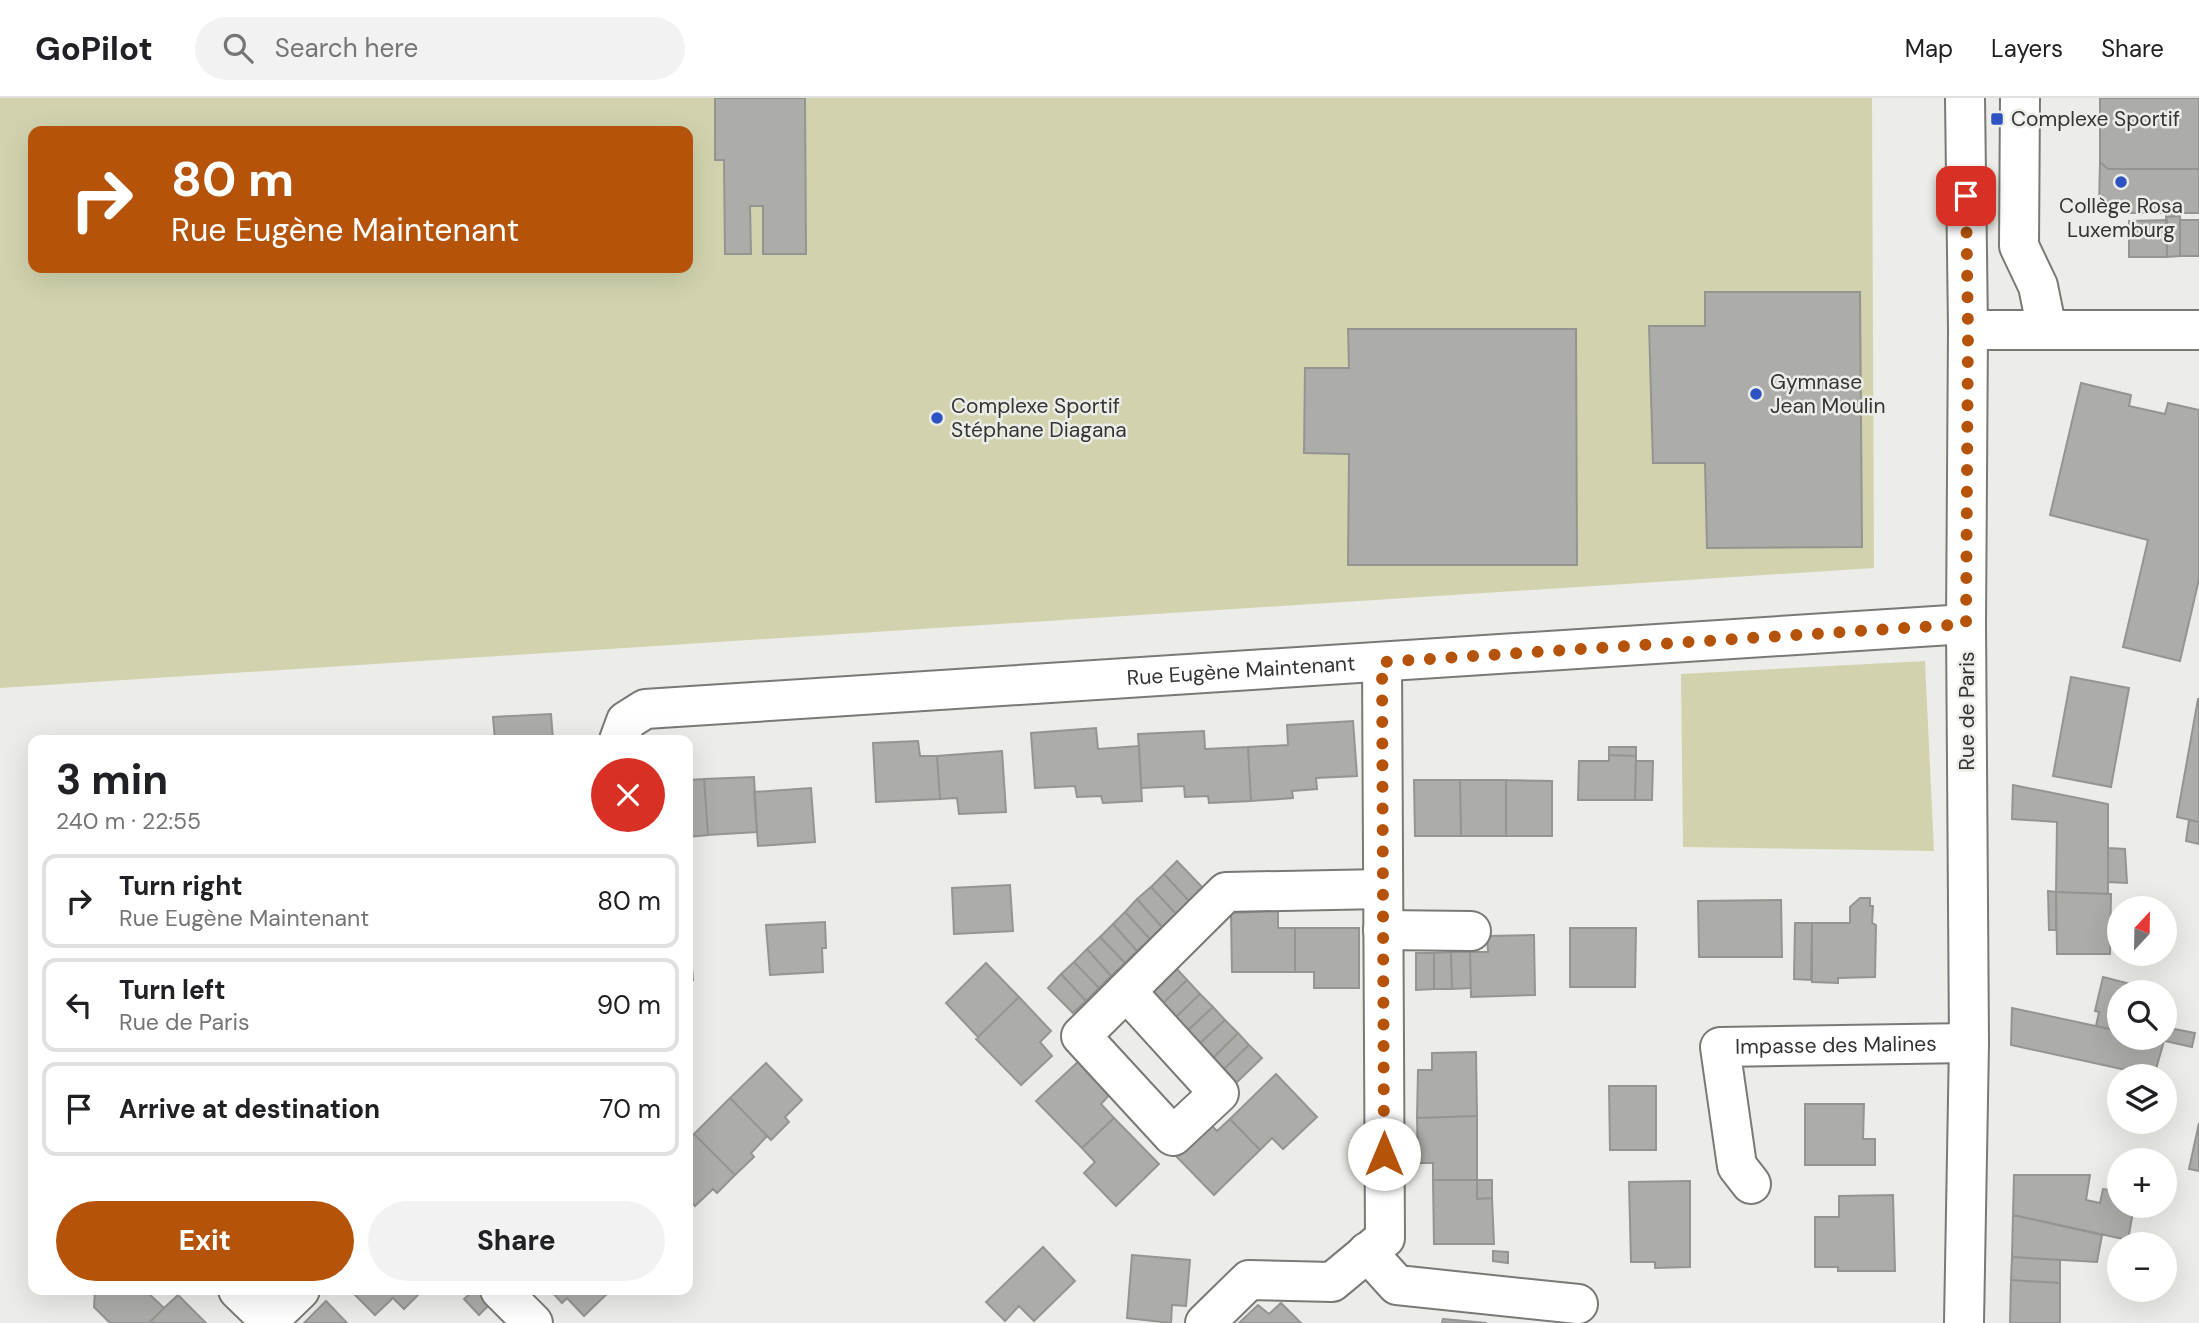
<!DOCTYPE html>
<meta charset="utf-8">
<style>
body{margin:0;font-family:"DM Sans",sans-serif;background:#f2f2f2;color:#202124;height:100vh;display:flex;flex-direction:column;font-size:26px;white-space:nowrap}
*{box-sizing:border-box;margin:0}
p{font-size:23px;color:#757577}
.icon{flex:none;width:38px;height:38px;fill:none;stroke:currentColor;stroke-width:2;stroke-linecap:round;stroke-linejoin:round}
.map{position:relative;flex:1;overflow:hidden}
.drawer{position:absolute;left:28px;top:637px;width:665px;height:560px;display:flex;flex-direction:column;background:#fff;border-radius:14px;box-shadow:0 7px 28px #0002}
.drawer>*{flex:none}
.banner{position:absolute;left:28px;top:28px;width:665px;height:147px;border-radius:14px;box-shadow:0 7px 28px #0002;background:#b45309;color:#fff;overflow:hidden}
.needle{width:46px;rotate:22deg}
.tools{position:absolute;left:2107px;top:798px;display:grid;gap:14px}
.tools a{display:grid;place-items:center;width:70px;height:70px;border-radius:50%;background:#fff;box-shadow:0 7px 28px #0002;font-size:35px}
.pin{position:absolute;display:grid;place-items:center;width:60px;height:60px;color:#fff;margin:-30px;border-radius:14px;box-shadow:0 4px 10px #0006}
.me{position:absolute;width:77px;margin:-38px;rotate:0deg;stroke-linejoin:round;filter:drop-shadow(0 0 5px #0008)}
.turn{display:flex;align-items:center;gap:24px;height:147px;padding:0 28px;font-size:32px}
.turn .icon{width:91px;height:91px;stroke-width:2.5}
.turn b{display:block;font-size:49px;line-height:60px}
.round{display:grid;place-items:center;flex:none;width:74px;height:74px;border-radius:37px;background:#f2f2f2}
.summary{display:flex;align-items:center;justify-content:space-between;height:119px;padding:0 28px}
h1{font-size:42px;font-weight:700;line-height:52px}
.primary-button{display:flex;gap:14px;margin-top:auto;padding:14px 28px}
.primary-button a{flex:1;height:80px;border-radius:42px;background:#b45309;color:#fff;font-size:28px;font-weight:700;line-height:80px;text-align:center}
.primary-button a+a{background:#f2f2f2;color:#202124}
ul{padding:0;list-style:none}
li{display:flex;align-items:center;gap:21px;height:94px;margin:0 14px 10px;padding:0 14px;border:4px solid #e0e0e0;border-radius:14px}
li div{flex:1}
li b{display:block;font-size:26px}
li em{font-style:normal}
header{display:flex;align-items:center;gap:42px;box-sizing:border-box;height:98px;padding:0 35px;background:#fff;border-bottom:2px solid #e0e0e0}
header strong{font-size:33px}
nav{display:flex;gap:38px;margin-inline-start:auto;font-size:24px}
.search{width:490px;height:63px;background:#f2f2f2;display:flex;align-items:center;gap:18px;box-sizing:border-box;padding:0 24px;border-radius:38px;color:#757577;font-size:26px}
.map>svg:first-child{display:block}
</style>
<header>
<strong>GoPilot</strong>
<div class="search"><svg class="icon" aria-label="search" viewBox="0 0 24 24"><circle cx="10" cy="10" r="6"/><path d="M15 15l6 6"/></svg>Search here</div>
<nav><a>Map</a><a>Layers</a><a>Share</a></nav>
</header>
<div class="map">
<svg width="2199" height="1225" viewBox="0 0 2199 1225">
<rect width="100%" height="100%" fill="#ecece8"/>
<path fill="#d2d3ae" fill-rule="evenodd" d="M0 0H1872L1874 470 0 590ZM33 33H688V170H33Z
M1925 563 1934 753 1683 749 1681 576Z"/>
<path fill="#acaca8" stroke="#949491" stroke-width="2" d="M715 0H805L806 156H763V108H750L751 156H725L724 62H715Z
M2100 0H2199V71H2108L2100 64Z
M2100 64 2108 71H2199V115H2105L2099 109Z
M2166 115H2180V118L2166 119Z
M2180 118V158L2167 159 2166 119Z
M2167 122V159H2129V123Z
M2180 122H2199V158H2180Z
M1705 194H1860L1862 449 1707 450 1705 365H1653L1649 228H1705Z
M1348 231H1576L1577 467H1348L1349 356 1304 355 1305 270H1349Z
M2081 285 2131 297 2129 308 2165 316 2168 305 2199 312V481L2180 563 2123 549 2148 442 2050 417Z
M2071 579 2129 590 2111 689 2053 678Z
M2198 601H2199V724L2177 719Z
M551 616 553 642H495L493 619Z
M1353 623 1357 678 1316 680 1317 691 1292 693 1293 700 1251 703 1248 649 1288 647 1287 627Z
M1096 630 1098 651 1139 648 1142 703 1103 705 1101 698 1077 699 1075 688 1035 690 1031 635Z
M1204 633 1205 651 1248 649 1251 703 1209 705 1208 698 1185 699 1184 688 1141 690 1138 636Z
M918 643 920 658H937L940 701 876 704 873 645Z
M1609 649H1636V658L1609 657Z
M1002 653 1006 714 959 716 957 700 940 701 937 658Z
M1609 657 1636 658 1635 702H1578L1579 663H1609Z
M1636 663H1653L1652 702H1635Z
M754 679 757 734 708 737 704 681Z
M704 681 708 737 688 739V682Z
M1414 682H1460L1461 738H1415Z
M1460 682H1506V738H1461Z
M1506 682 1552 683V738H1506Z
M2013 687 2108 706V796L2056 794 2057 724 2012 721Z
M811 690 815 744 758 748 754 694Z
M2189 722 2199 724V746L2186 743Z
M2108 750 2125 751 2127 785 2108 784Z
M1177 763 1203 790 1189 803 1164 776Z
M1164 776 1189 803 1176 816 1151 789Z
M1010 787 1013 833 954 836 952 790Z
M1151 789 1176 816 1162 829 1137 801Z
M2048 793 2056 794V832H2049Z
M2056 794 2111 796 2110 856H2057Z
M1860 800H1870V808H1873L1872 825 1876 827 1875 879 1838 880V885L1812 884V825H1850V809Z
M1137 801 1162 829 1150 841 1125 814Z
M1781 802 1782 859H1699L1698 803Z
M1278 813V830H1295V874H1232L1231 815Z
M1125 814 1150 841 1137 853 1113 826Z
M825 824 826 850H822L823 874 770 877 766 827Z
M1795 825H1812L1811 882 1794 881Z
M1113 826 1137 853 1125 865 1100 839Z
M1295 830H1359V890H1314V874H1295Z
M1570 830H1636L1635 889H1570Z
M688 832H690L691 857H688Z
M1534 837 1535 897 1471 899 1470 854H1488L1487 838Z
M1100 839 1125 865 1111 878 1087 851Z
M1087 851 1111 878 1099 890 1074 864Z
M1451 854H1470L1471 890 1452 891Z
M1451 854 1452 891H1434V855Z
M1416 855H1434V891L1416 892Z
M688 857H691L693 882H688Z
M1074 864 1099 890 1086 903 1061 876Z
M986 865 1019 899 978 939 946 905Z
M1175 869 1187 882 1160 908 1148 895Z
M1061 876 1086 903 1073 915 1048 890Z
M2103 879 2142 889 2141 894H2119V933L2096 928 2099 914 2095 913Z
M1187 882 1200 896 1173 922 1160 908Z
M1200 896 1213 909 1185 935 1173 922Z
M1019 899 1051 933 1040 944 1052 958 1021 987 976 941Z
M1213 909 1225 922 1198 947 1185 935Z
M2012 910 2119 933V940H2149L2164 943 2154 978 2011 947Z
M1225 922 1238 935 1211 962 1198 947Z
M2169 930 2195 935 2192 949 2165 943Z
M1238 935 1249 947 1222 973 1211 962Z
M1249 947 1262 960 1235 986 1222 973Z
M1476 954 1477 1018 1417 1020 1418 972H1432V955Z
M1080 962 1111 995 1101 1006 1114 1020 1082 1050 1036 1003Z
M766 965 802 1002 785 1019 789 1024 771 1042 730 1000Z
M1276 976 1317 1019 1283 1051 1272 1040 1260 1052 1230 1021Z
M1609 988H1656V1052H1610Z
M730 1000 767 1038 751 1055 754 1059 735 1077 694 1036Z
M1805 1006H1864L1863 1041H1875V1067H1805Z
M1477 1018V1082H1433V1065H1418L1417 1020Z
M1114 1020 1159 1066 1116 1108 1084 1075 1095 1064 1082 1050Z
M1205 1021 1217 1033 1230 1021 1260 1052 1214 1097 1172 1054Z
M2199 1025V1073L2189 1071Z
M694 1036 735 1077 717 1095 713 1091 695 1108 688 1101V1042Z
M2014 1077H2090L2086 1102 2100 1105 2103 1091 2119 1093V1108H2134L2128 1142 2013 1117Z
M1433 1082H1477V1101L1492 1100 1494 1146H1434Z
M1477 1082H1492V1100L1477 1101Z
M1690 1083V1169L1655 1170V1164H1631L1629 1084Z
M1893 1097 1895 1173H1838V1169H1815V1119H1839V1098Z
M2013 1117 2102 1137 2097 1164 2012 1159Z
M1043 1149 1075 1183 1034 1223 1019 1208 1005 1223 986 1204Z
M1493 1153 1508 1154V1165L1493 1163Z
M1132 1157 1190 1162 1186 1208 1172 1207 1171 1225 1127 1220Z
M2012 1159 2060 1162V1185L2011 1182Z
M2011 1182 2060 1185V1225H2010Z
M95 1192H145L164 1210 149 1225H110L94 1209Z
M350 1192H423L404 1211 393 1200 375 1217Z
M474 1192H480L492 1204 479 1217 464 1201Z
M550 1192H611L584 1218 567 1200 562 1205Z
M178 1197 206 1225H149L164 1210Z
M326 1203 347 1225H304Z
M1281 1205 1301 1225H1239L1258 1207 1269 1216Z
M1443 1221 1487 1225H1442Z"/>
<g fill="none" stroke-linecap="round" stroke-linejoin="round">
<g stroke="#797a76" stroke-width="42">
<g id="minor">
<path d="M2020 0 2019 148 2038 188 2047 232"/>
<path d="M1968 232H2199"/>
<path id="s1" d="M619 642 626 623 645 611 1966 526"/>
<path d="M1383 832 1471 833"/>
<path d="M1126 893 1219 995 1173 1038 1081 938 1226 794 1383 791"/>
<path id="s2" d="M1751 1086 1737 1068 1720 949 1969 945"/>
<path d="M1367 1154 1397 1187 1578 1206"/>
<path d="M238 1192 269 1222 300 1192"/>
<path d="M500 1192 533 1225"/>
<path d="M1205 1225 1249 1182 1332 1184 1385 1140 1382 564"/>
<path d="M1964 1225 1969 945 1966 526 1968 232 1965 0"/>
</g>
</g>
<use href="#minor" stroke="#fff" stroke-width="38"/>
</g>
<g fill="none" stroke-linecap="round" stroke-linejoin="round">
<path stroke="#b45309" stroke-width="12" stroke-dasharray="0 21.6" d="M1384 1056 1382 564 1966 526 1968 232 1966 98"/>
</g>
<g fill="#2d53c3" stroke="#ecece8" stroke-width="2.5">
<rect x="1990" y="14" width="14" height="14" rx="3.5"/>
<circle cx="2121" cy="84" r="7"/>
<circle cx="1756" cy="296" r="7"/>
<circle cx="937" cy="320" r="7"/>
</g>
<g text-anchor="middle" dominant-baseline="central" stroke-width="5" stroke-linejoin="round" paint-order="stroke">
<g font-size="21" fill="#343432" stroke="#ecece8" text-anchor="start">
<text x="2011" y="21">Complexe Sportif</text>
<text x="2121" y="108" text-anchor="middle">Collège Rosa<tspan x="2121" dy="24">Luxemburg</tspan></text>
<text x="1770" y="284">Gymnase<tspan x="1770" dy="24">Jean Moulin</tspan></text>
<text x="951" y="308">Complexe Sportif<tspan x="951" dy="24">Stéphane Diagana</tspan></text>
</g>
<g font-size="21" fill="#343432" stroke="#ecece8">
<text stroke="none"><textPath href="#s1" startOffset="640">Rue Eugène Maintenant</textPath></text>
<text transform="translate(1967 613) rotate(-90)">Rue de Paris</text>
<text stroke="none"><textPath href="#s2" startOffset="259">Impasse des Malines</textPath></text>
</g>
</g>
</svg>
<div class="tools">
<a><svg class="needle" viewBox="-14 -14 28 28"><path d="M0-13l5 13h-10z" fill="#e53935"/><path d="M0 13l5-13h-10z" fill="#757577"/></svg></a>
<a><svg class="icon" aria-label="search" viewBox="0 0 24 24"><circle cx="10" cy="10" r="6"/><path d="M15 15l6 6"/></svg></a>
<a><svg class="icon" aria-label="layers" viewBox="0 0 24 24"><path d="M12 4l9 5-9 5-9-5zM3 14l9 5 9-5"/></svg></a>
<a>+</a>
<a>−</a>
</div>
<div class="pin" style="left:1966px;top:98px;background:#d93025"><svg class="icon" aria-label="arrive" viewBox="0 0 24 24"><path d="M6 21V4h12l-3 4 3 4H6"/></svg></div>
<svg class="me" style="left:1384px;top:1056px" viewBox="-20 -20 40 40"><circle r="19" fill="#fff"/><path d="M0-13L10 11 0 6-10 11z" fill="#b45309"/></svg>
<div class="banner">
<div class="turn"><svg class="icon" aria-label="right" viewBox="0 0 24 24"><path d="M7 20v-9h11M14 6l5 5-5 5"/></svg><div><b>80 m</b>Rue Eugène Maintenant</div></div>
</div>
<section class="drawer">
<div class="summary"><div><h1>3 min</h1><p>240 m · 22:55</p></div><a class="round" style="background:#d93025;color:#fff"><svg class="icon" aria-label="close" viewBox="0 0 24 24"><path d="M6 6l12 12M18 6L6 18"/></svg></a></div>
<ul>
<li><svg class="icon" aria-label="right" viewBox="0 0 24 24"><path d="M7 20v-9h11M14 6l5 5-5 5"/></svg><div><b>Turn right</b><p>Rue Eugène Maintenant</p></div><em>80 m</em></li>
<li><svg class="icon" aria-label="left" viewBox="0 0 24 24"><path d="M17 20v-9H6M10 6l-5 5 5 5"/></svg><div><b>Turn left</b><p>Rue de Paris</p></div><em>90 m</em></li>
<li><svg class="icon" aria-label="arrive" viewBox="0 0 24 24"><path d="M6 21V4h12l-3 4 3 4H6"/></svg><div><b>Arrive at destination</b></div><em>70 m</em></li>
</ul>
<div class="primary-button"><a>Exit</a><a>Share</a></div>
</section>
</div>
